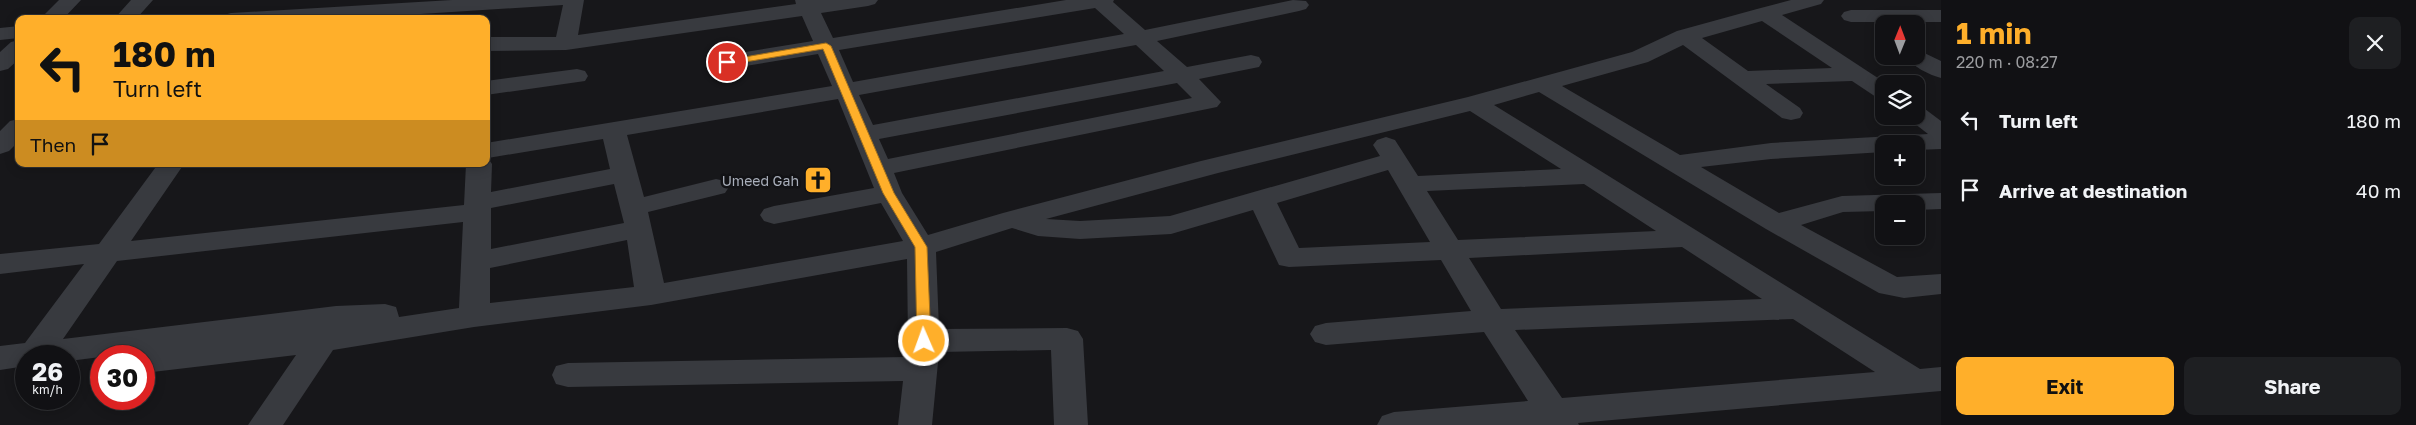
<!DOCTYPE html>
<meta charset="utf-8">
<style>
body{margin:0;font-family:"Golos Text",sans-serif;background:#1e1f22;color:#f1f3f6;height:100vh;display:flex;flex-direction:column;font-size:19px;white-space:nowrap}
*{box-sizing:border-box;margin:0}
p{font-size:16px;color:#9c9da0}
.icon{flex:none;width:28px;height:28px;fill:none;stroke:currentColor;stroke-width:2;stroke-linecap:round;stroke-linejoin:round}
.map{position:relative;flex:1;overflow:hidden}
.sheet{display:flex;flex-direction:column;background:#111114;width:475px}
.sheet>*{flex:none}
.hud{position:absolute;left:15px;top:15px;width:475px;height:152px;border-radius:10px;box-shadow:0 2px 12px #0003,0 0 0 1px #303134;background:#ffaf2a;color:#111;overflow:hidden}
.needle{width:32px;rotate:1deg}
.controls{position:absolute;left:1875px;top:15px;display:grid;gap:10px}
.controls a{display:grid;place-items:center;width:50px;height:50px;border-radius:10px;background:#111114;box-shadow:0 2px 12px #0003,0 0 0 1px #303134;font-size:25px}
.speed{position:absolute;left:15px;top:345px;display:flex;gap:10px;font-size:25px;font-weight:700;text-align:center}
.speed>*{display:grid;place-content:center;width:65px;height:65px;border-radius:50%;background:#111114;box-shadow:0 2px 12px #0003,0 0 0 1px #303134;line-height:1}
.speed small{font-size:12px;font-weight:400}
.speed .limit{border:8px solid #d22;background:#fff;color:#111}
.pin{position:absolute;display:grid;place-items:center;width:42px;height:42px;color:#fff;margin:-21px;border:2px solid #fff;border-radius:50%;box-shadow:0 1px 5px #0007}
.me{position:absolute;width:55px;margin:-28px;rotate:358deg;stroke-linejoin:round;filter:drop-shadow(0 0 4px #0008)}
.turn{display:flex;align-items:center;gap:18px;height:105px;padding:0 15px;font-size:22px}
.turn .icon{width:65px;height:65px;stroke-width:2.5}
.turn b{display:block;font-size:35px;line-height:42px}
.then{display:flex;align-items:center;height:48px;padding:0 15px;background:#0003;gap:10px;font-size:19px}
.round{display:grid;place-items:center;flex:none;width:52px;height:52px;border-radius:10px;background:#1e1f22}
.head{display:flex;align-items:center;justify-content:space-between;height:85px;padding:0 15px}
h1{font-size:30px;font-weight:700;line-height:38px;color:#ffaf2a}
.cta{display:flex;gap:10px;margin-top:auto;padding:10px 15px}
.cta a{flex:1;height:58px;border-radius:10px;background:#ffaf2a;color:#111;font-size:20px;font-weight:700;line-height:58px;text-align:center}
.cta a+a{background:#1e1f22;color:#f1f3f6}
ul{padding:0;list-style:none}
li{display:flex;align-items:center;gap:15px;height:70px;padding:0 15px}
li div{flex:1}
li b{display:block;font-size:19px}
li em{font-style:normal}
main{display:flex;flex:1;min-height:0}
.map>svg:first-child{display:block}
</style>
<main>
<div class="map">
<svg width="1941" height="425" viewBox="0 0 1941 425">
<rect width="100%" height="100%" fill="#17171a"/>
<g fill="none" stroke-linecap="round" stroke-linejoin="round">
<path fill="#383a3f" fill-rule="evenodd" d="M59 0H81L63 19H40Z
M131 0H153L136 19H114Z
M452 0H584L578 35 796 4 795 0H878L875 4 868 6 821 13 833 38 1066 0H1114L1113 2 1145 30 1293 0 1306 1 1309 5 1306 9 1299 11 1157 41 1187 67 1251 55 1259 57 1262 62 1259 67 1199 79 1221 102 1217 107 894 173 902 193 928 235 1003 213 1201 161 1468 97 1632 52 1677 31 1757 9 1791 0H1824L1821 4 1782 15 1887 84H1884V99L1876 97 1852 81 1766 84 1800 108 1803 113 1800 118 1791 120 1782 118 1683 45 1648 62 1562 86 1680 155 1771 143 1928 134 1905 116H1916V107L1925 109 1941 121V149L1916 150V144H1884V152L1771 159 1701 167 1779 213 1842 196 1941 193V209L1916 210V204H1884V211L1843 212 1801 225 1897 277 1941 274V294L1904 298 1879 293 1766 229 1539 92 1494 105 1920 369 1941 367V391L1578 423 1579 425H1377L1382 416 1394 412 1528 401 1484 332 1326 345 1315 342 1310 334 1315 326 1326 323 1471 311 1441 260 1289 267 1279 265 1253 210 1171 234 1080 239 1038 236 1012 228 936 252 939 329 1067 328 1078 331 1083 339 1088 425H1054L1051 350 939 352 932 425H898L903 381 568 387 556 384 552 375 556 366 568 363 906 357 908 341 907 259 651 305 474 327 333 350 283 425H248L296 355 144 373V356H130L132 353 69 361V356H26V366L0 370V346L25 343 84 264 0 274V254L99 244 158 164H184L131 241 464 205 466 164H486V143L832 86 818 54 727 69 719 67 716 62 719 57 727 55 813 41 802 16 566 50 486 51V37H556L563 5 343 19H221L224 15 231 13ZM1095 8 1124 34 853 82 839 50ZM1762 21 1832 68 1748 71 1702 38ZM1136 45 1164 71 873 125 859 95ZM1177 83 1192 98 888 159 879 139ZM838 99 874 188 774 206 764 209 760 215 764 221 774 224 881 203 903 241 664 283 648 212 725 193 729 187 725 181 716 179 644 197 627 135ZM1470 111 1561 169 1418 176 1395 140 1386 137 1377 140 1373 145 1380 156 1170 216 1080 221 1046 219 1218 173ZM603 139 610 169 491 192 492 164 488 158ZM1388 170 1430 242 1299 248 1277 203ZM614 184 624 223 491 249V208ZM1584 184 1656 231 1458 240 1427 191ZM463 222 459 308 399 317 396 307 385 304 336 306 63 339 117 261ZM627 240 634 287 490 303V268ZM1682 247 1762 299 1501 309 1469 258ZM1793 319 1875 372 1562 398 1515 330Z
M1851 10H1941V22H1851L1844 20 1841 16 1844 12Z
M19 26V38L0 40V28Z
M19 40V59L8 69 0 71V52L11 42Z
M1916 49 1941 61V78C1929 75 1912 66 1905 56H1916Z
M577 69 585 71 588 76 585 81 486 95V81Z
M19 119V141L9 151 0 154V131L10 121Z"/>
</g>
<path fill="#ffaf2a" stroke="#a6721b" d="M826 43 831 46 894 193 927 247 931 341 929 345 924 346 917 341 915 247 883 193 823 49 727 65 722 62 727 60Z"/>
<defs>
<g id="church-square" transform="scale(1.4375)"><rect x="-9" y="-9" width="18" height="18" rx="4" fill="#ffaf2a" stroke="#121215"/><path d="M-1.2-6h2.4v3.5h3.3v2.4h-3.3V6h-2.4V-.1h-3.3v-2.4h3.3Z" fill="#111"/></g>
</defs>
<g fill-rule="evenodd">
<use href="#church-square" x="818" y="180"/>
</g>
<g text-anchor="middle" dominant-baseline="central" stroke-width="5" stroke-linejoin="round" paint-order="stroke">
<g font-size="14" fill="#a9afbb" stroke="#121215" text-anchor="end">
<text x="799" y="180">Umeed Gah</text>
</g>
</g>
</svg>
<div class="controls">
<a><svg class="needle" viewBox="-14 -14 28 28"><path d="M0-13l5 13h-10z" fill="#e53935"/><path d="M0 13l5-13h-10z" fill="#9c9da0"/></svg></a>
<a><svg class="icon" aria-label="layers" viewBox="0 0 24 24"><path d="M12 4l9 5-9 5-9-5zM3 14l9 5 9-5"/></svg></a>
<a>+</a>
<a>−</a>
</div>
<div class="speed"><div>26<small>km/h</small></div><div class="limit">30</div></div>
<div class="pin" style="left:727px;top:62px;background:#d93025"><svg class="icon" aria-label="arrive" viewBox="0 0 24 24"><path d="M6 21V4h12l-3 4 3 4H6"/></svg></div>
<svg class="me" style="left:924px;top:341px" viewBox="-20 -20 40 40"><circle r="17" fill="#ffaf2a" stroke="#fff" stroke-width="3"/><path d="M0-11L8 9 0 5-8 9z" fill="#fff"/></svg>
<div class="hud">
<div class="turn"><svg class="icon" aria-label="left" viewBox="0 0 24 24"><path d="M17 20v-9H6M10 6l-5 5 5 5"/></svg><div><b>180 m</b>Turn left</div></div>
<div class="then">Then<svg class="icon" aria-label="arrive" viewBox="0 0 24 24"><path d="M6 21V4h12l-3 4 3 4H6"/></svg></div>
</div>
</div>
<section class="sheet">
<div class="head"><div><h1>1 min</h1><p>220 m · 08:27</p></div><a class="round"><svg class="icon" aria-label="close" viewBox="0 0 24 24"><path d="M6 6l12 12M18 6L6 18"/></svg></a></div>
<ul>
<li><svg class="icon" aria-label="left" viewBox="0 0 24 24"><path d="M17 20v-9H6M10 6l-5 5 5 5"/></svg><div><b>Turn left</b></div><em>180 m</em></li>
<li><svg class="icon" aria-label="arrive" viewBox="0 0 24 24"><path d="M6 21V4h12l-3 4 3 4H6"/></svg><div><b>Arrive at destination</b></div><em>40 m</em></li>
</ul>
<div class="cta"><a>Exit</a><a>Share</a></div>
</section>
</main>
